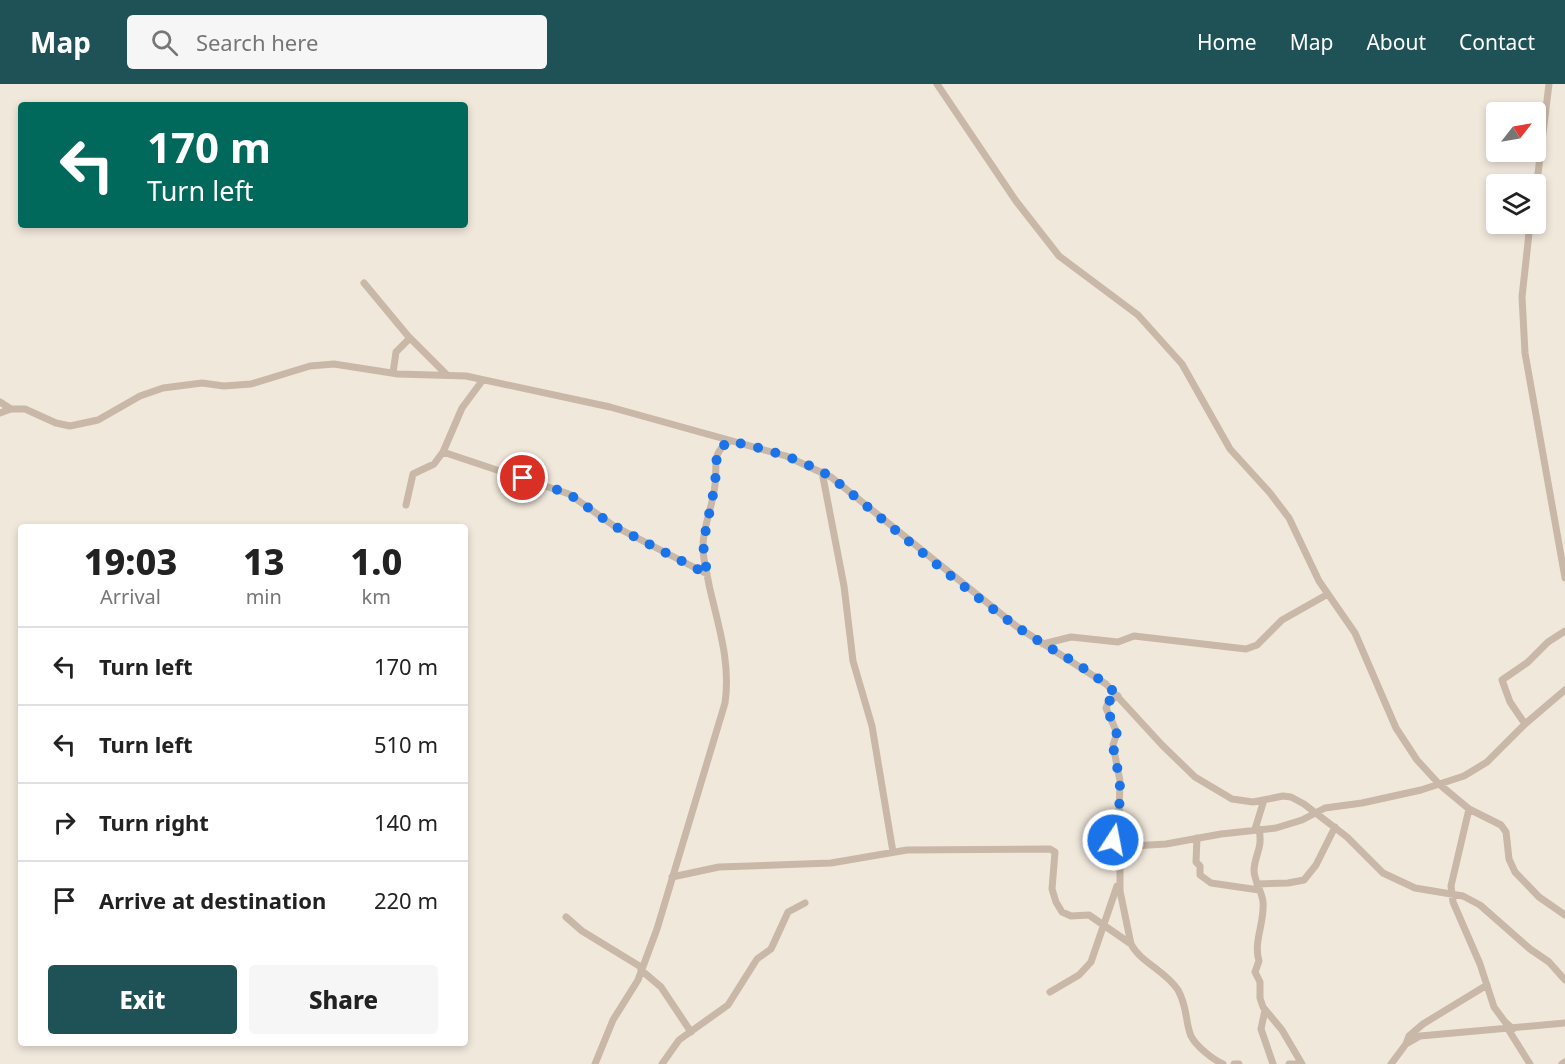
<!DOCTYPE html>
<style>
body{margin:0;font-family:"Noto Sans",sans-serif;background:#f6f6f6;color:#222;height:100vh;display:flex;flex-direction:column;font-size:22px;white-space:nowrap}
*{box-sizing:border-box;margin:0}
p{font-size:20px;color:#767676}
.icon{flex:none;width:33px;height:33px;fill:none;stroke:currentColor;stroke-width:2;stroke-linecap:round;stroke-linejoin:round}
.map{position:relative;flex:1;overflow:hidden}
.side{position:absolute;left:18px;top:440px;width:450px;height:522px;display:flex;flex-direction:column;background:#fff;border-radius:6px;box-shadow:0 3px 9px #0003}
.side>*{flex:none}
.hud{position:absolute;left:18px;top:18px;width:450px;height:126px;border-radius:6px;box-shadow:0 3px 9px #0003;background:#00695c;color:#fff;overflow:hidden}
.needle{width:39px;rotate:59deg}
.tools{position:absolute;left:1486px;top:18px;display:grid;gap:12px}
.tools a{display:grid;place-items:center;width:60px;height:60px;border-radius:6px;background:#fff;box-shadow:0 3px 9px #0003;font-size:30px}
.pin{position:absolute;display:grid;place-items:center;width:51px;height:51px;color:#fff;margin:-26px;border:3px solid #fff;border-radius:50%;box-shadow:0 2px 6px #0007}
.me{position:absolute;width:66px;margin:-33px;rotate:11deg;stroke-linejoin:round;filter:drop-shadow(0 0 4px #0008)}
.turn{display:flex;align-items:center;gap:21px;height:126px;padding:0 30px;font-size:27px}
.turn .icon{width:78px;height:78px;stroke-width:2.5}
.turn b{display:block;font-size:42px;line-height:51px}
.eta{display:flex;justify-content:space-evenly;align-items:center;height:102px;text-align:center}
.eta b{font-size:36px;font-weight:800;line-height:42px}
.button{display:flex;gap:12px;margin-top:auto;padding:12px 30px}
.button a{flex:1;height:69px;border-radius:6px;background:#1e5257;color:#fff;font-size:24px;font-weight:800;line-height:69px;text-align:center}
.button a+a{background:#f6f6f6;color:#222}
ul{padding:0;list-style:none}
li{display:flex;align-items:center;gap:18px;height:78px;padding:0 30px;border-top:2px solid #e0e0e0}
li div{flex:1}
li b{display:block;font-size:22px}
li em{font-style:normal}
header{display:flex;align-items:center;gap:36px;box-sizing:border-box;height:84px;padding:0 30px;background:#1e5257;color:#fff}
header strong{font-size:28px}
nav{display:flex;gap:33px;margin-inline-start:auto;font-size:21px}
.search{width:420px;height:54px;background:#f6f6f6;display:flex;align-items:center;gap:15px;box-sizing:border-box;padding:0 21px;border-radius:6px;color:#767676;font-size:22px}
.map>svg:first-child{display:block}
</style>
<header>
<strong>Map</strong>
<div class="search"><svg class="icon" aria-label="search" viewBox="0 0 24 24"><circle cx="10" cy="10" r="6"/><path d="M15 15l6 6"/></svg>Search here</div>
<nav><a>Home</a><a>Map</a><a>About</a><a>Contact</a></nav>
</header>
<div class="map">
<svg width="1565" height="980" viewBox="0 0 1565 980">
<rect width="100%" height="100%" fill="#f1e8dc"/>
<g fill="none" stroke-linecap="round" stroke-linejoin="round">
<path stroke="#c9b8a8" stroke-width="7" d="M937 0 1016 117 1059 172 1138 231 1182 280 1230 365 1270 409 1289 434 1319 497 1355 549 1396 644 1417 676 1439 700 1469 725 1501 741 1506 748 1509 775 1515 788 1539 813 1565 831
M1536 106 1549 0
M1530 140 1522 213 1525 269 1565 494
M364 199 408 252 447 291
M393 289 396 268 410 254
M0 318 11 325
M0 329 11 325H25L56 339 70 342 98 336 140 312 163 304 202 299 224 302 251 300 310 282 334 280 398 290 466 292 610 323 786 372 831 393 1016 542 1106 600 1162 661 1195 693 1232 715 1253 718 1283 712 1291 713 1304 720 1347 753 1383 789 1415 804 1463 812 1480 821 1530 865 1549 878 1565 896
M443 368 569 410 614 442 707 490
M822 388 844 502 853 577 872 642 893 768
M406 421 413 390 434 380 443 368 462 324 482 297
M1043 560 1071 553 1118 558 1134 552 1246 565 1257 561 1282 536 1328 510
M1118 612 1109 617 1106 624 1117 649 1113 661 1120 697 1119 731 1112 751 1120 782V807L1131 860C1140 878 1166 887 1178 906 1188 924 1185 938 1191 952 1196 962 1212 975 1223 980
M1525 640 1510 618 1502 596 1528 578 1548 558 1565 547
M1469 725 1451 802 1453 818 1480 880 1494 923 1505 938 1513 945
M1255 745 1264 716
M1259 745C1263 765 1255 769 1254 786 1254 797 1262 807 1263 818 1265 838 1253 858 1259 877L1255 888 1260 898V914L1263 923 1282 946 1302 980
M1197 754 1196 778 1200 782V791L1211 799 1259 806
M1116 763 1166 760 1221 750 1276 744 1302 736 1325 724 1362 719 1421 706 1464 692 1487 678 1525 640 1565 606
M672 793 719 783 831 779 907 766 1050 765 1055 768 1052 805 1056 818 1062 828 1071 832 1089 831 1131 860
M1257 800 1288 799 1304 796 1316 781 1335 743
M566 833 582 847 641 883
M641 886 661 903 691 948
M1050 908 1079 891 1091 878 1117 802
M1265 926 1261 945 1273 980
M1508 945 1530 980
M1406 960 1409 952 1423 940 1487 901
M595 980 613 936 638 896 657 845 725 619C731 578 718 541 709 501 707 488 702 473 703 460 704 440 713 421 715 401 718 380 710 370 730 357
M662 980 679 956 728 921 757 875 771 865 788 828 805 819
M1234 980H1239
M1289 980H1299
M1391 980 1406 960 1420 952 1565 939
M1562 980 1565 978"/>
</g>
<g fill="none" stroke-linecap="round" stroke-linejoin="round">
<path stroke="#1a73e8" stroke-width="10" stroke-dasharray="0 18" d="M523 394 569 410 614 442 707 490 703 460 715 401 717 369 720 364 730 357C766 365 799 374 831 393 892 442 952 496 1016 542 1049 566 1089 582 1118 612L1109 617 1106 624 1116 645 1117 653 1113 661 1114 668 1120 697 1119 735 1113 746V756"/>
</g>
</svg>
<div class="tools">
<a><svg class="needle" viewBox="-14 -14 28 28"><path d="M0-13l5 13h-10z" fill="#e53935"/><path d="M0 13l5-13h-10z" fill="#767676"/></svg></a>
<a><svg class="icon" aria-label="layers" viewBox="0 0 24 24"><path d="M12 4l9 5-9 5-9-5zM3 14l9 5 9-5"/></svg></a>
</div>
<div class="pin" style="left:523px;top:394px;background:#d93025"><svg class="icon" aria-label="arrive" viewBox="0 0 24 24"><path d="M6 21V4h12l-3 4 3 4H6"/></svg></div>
<svg class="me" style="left:1113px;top:756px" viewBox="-20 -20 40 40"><circle r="17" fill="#1a73e8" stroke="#fff" stroke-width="3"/><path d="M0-11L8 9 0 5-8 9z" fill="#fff"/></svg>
<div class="hud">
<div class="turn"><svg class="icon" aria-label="left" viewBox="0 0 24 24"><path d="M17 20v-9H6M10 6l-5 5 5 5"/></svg><div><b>170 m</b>Turn left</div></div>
</div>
<section class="side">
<div class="eta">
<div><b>19:03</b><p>Arrival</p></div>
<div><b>13</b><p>min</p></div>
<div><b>1.0</b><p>km</p></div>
</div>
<ul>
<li><svg class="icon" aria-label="left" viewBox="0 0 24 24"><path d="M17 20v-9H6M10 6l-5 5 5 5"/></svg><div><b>Turn left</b></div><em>170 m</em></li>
<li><svg class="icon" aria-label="left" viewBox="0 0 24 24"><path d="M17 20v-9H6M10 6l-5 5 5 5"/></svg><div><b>Turn left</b></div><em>510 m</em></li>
<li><svg class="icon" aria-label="right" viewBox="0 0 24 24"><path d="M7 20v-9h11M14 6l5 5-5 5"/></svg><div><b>Turn right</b></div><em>140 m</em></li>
<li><svg class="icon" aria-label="arrive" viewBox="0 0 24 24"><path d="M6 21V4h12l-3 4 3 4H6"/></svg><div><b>Arrive at destination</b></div><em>220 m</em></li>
</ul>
<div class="button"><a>Exit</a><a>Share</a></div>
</section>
</div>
